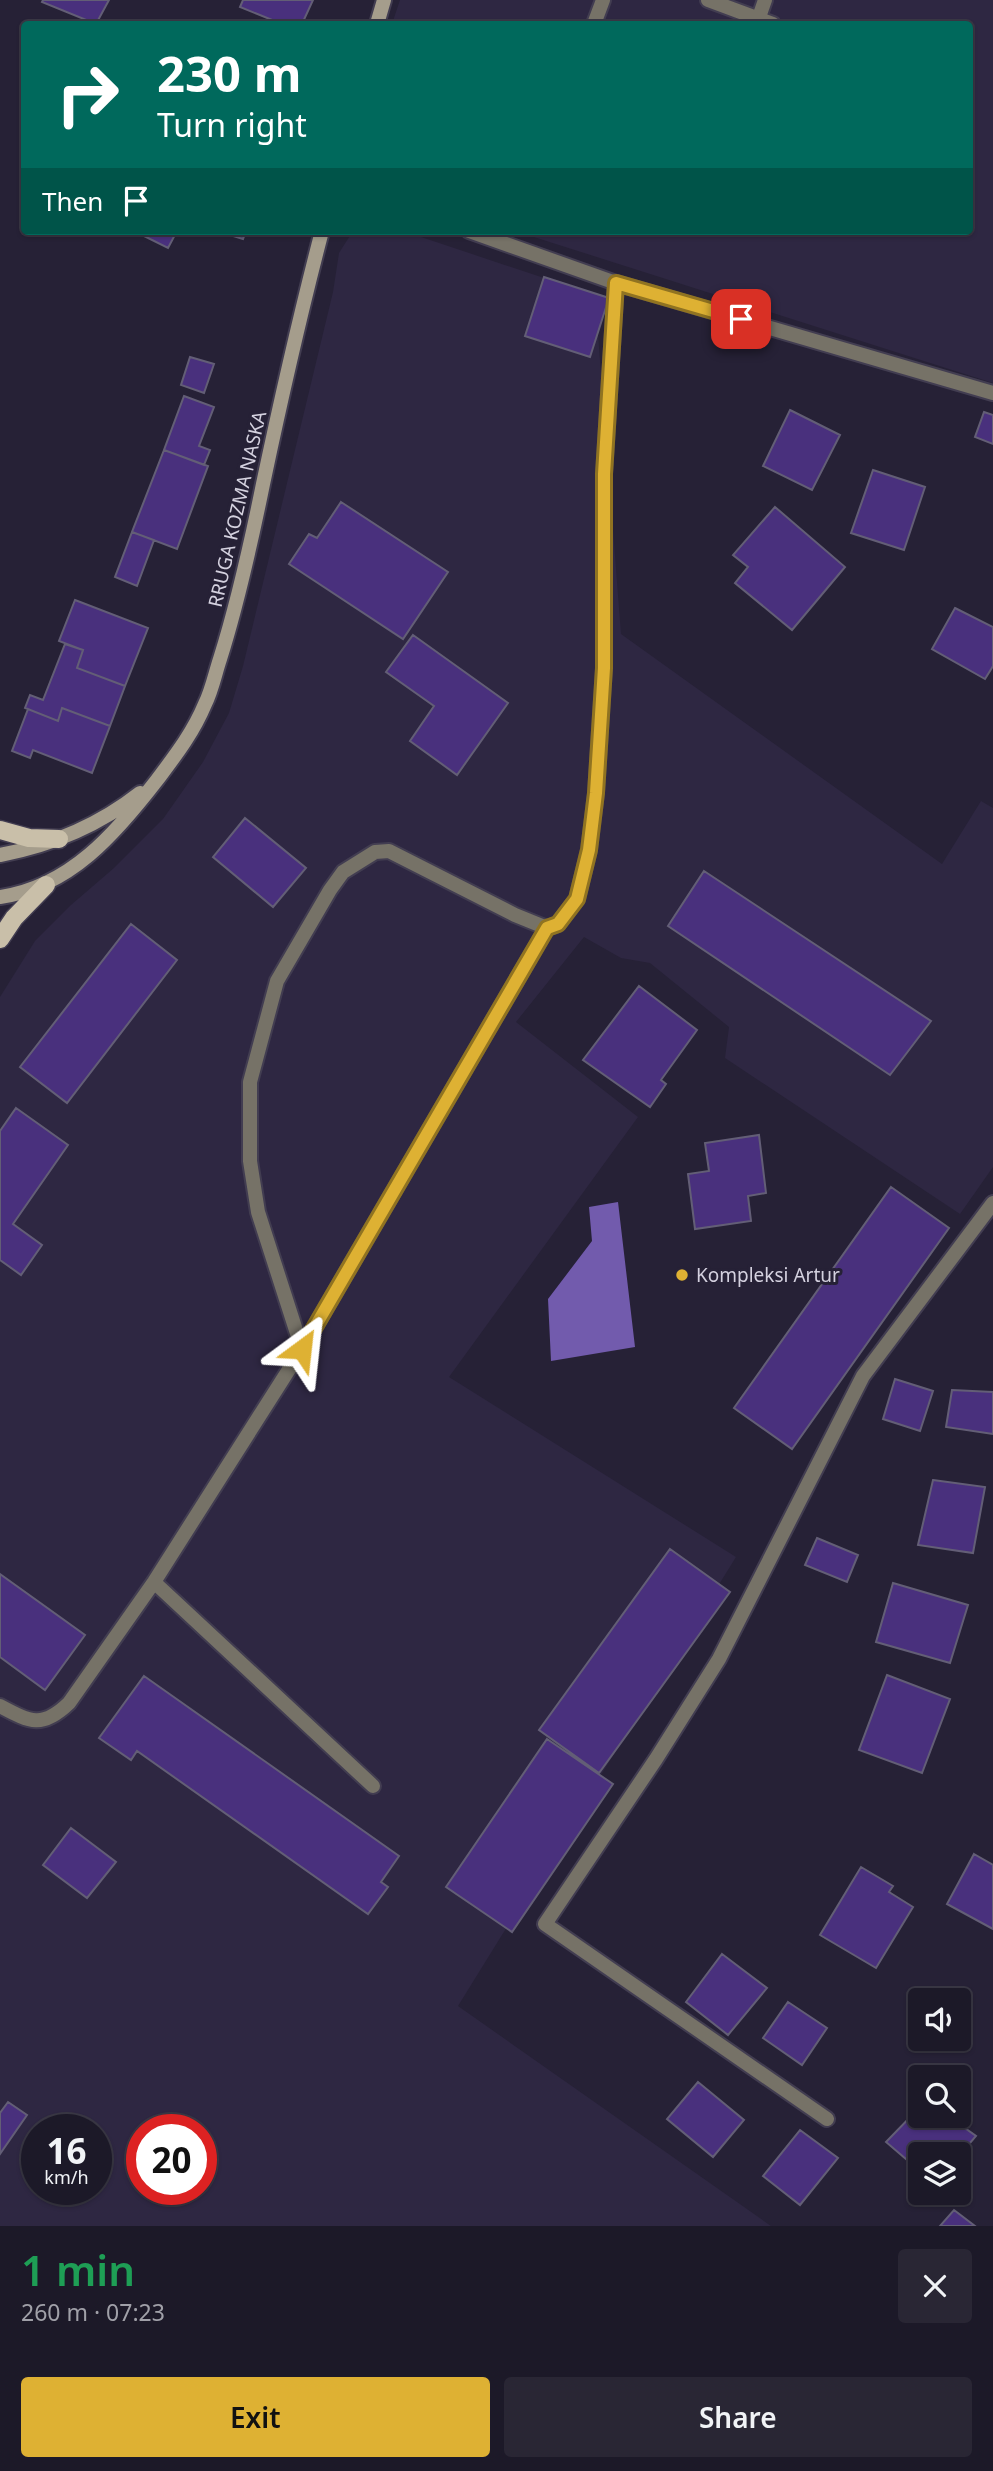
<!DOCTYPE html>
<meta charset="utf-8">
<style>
body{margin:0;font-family:"Noto Sans",sans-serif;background:#292634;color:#f1f3f6;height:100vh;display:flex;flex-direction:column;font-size:26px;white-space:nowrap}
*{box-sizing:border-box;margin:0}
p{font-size:23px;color:#a0a0a8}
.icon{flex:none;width:38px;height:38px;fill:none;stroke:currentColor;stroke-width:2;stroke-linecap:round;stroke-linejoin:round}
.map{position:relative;height:2226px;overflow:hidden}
.details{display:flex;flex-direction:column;background:#1c1928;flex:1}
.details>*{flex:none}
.top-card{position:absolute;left:21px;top:21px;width:952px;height:214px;border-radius:7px;box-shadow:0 2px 5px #0004,0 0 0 2px #3a3845;background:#00695c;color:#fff;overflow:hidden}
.tools{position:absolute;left:908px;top:1988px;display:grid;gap:14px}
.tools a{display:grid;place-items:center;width:63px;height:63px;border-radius:7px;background:#1c1928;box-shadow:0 2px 5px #0004,0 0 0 2px #3a3845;font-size:35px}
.speed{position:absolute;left:21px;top:2114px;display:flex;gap:14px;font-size:35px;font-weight:700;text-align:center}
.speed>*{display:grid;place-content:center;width:91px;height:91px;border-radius:50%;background:#1c1928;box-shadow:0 2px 5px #0004,0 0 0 2px #3a3845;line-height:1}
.speed small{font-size:18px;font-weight:400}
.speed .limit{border:10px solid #d22;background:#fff;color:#111}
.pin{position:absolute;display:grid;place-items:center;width:60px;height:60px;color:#fff;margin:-30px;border-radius:14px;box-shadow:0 4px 10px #0006}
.me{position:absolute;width:77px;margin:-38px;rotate:30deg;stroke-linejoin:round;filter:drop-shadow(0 0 5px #0008)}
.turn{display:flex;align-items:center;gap:24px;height:147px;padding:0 21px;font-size:32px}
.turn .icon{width:91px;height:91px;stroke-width:2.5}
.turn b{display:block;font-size:49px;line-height:60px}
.then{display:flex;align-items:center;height:66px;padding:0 21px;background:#0003;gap:14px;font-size:26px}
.round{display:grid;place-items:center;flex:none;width:74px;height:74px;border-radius:7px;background:#292634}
.headline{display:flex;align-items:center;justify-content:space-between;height:119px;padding:0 21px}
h1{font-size:42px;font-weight:600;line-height:52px;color:#1e9e55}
.primary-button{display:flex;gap:14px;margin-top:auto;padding:14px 21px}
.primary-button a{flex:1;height:80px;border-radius:7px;background:#deb133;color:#111;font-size:28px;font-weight:600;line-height:80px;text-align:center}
.primary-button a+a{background:#292634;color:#f1f3f6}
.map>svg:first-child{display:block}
</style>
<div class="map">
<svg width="993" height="2226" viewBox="0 0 993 2226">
<rect width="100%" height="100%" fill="#262136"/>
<path fill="#2e2742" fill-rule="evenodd" d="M400 0H993V383L515 231H970V24H392Z
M353 231H403L595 295 621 634 942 864 981 801 993 808V1167L960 1214 725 1058 729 1027 650 963 621 958 584 937 516 1022 638 1117 449 1377 736 1557 458 2006 771 2226H0V997L35 941 71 905 114 868 163 819 203 762 229 713 243 666 333 292 339 253ZM37 2130H96V2189H37ZM142 2130H201V2189H142Z"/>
<path fill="#725bad" d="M618 1202 635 1347 551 1361 548 1299 592 1241 589 1207Z"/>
<path fill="#49307d" stroke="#635e76" stroke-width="2" d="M43 0H109L96 24 42 2Z
M243 0H313L302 24H282L240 7Z
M134 231H177L168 248Z
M217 231H246L243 239Z
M544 277 609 298 590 357 525 336Z
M190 357 214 364 204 393 181 385Z
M184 396 214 407 199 446 210 450 204 465 164 450Z
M790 410 840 435 812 490 763 466Z
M984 412 993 415V444L975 437Z
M164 450 208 466 177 549 132 532Z
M873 470 925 487 904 550 851 533Z
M341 502 448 572 403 639 289 564 309 534 317 538Z
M775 507 845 567 792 630 735 583 748 567 733 555Z
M132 532 154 540 137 586 115 577Z
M75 600 148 628 125 686 77 668 83 650 59 641Z
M955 608 993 627V666L985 679 932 649Z
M413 635 508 703 457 775 410 741 434 706 386 672Z
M65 644 83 650 77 668 125 686 110 726 62 708 58 721 25 708 30 695 43 700Z
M62 708 110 726 92 773 33 750 30 758 12 751 28 709 58 721Z
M245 818 306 868 273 907 213 857Z
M704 871 931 1021 890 1075 668 926Z
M131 924 177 960 67 1103 20 1067Z
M639 986 697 1030 661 1080 666 1084 650 1107 583 1060Z
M16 1108 68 1145 13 1224 42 1245 21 1275 0 1260V1131Z
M759 1135 766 1193 748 1196 751 1221 695 1229 688 1174 709 1171 705 1143Z
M891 1187 949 1228 792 1449 734 1408Z
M895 1379 933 1391 920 1431 883 1419Z
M952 1390 993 1392V1434L946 1427Z
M933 1480 985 1487 973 1553 918 1545Z
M817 1538 858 1555 847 1582 805 1565Z
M670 1549 730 1592 599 1773 539 1730Z
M0 1574 85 1635 45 1690 0 1657Z
M893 1583 968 1605 950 1663 876 1642Z
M887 1675 950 1699 922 1773 859 1750Z
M144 1676 399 1856 381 1882 388 1887 368 1914 137 1751 131 1760 99 1738Z
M547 1739 613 1784 512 1932 446 1887Z
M71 1828 116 1862 87 1898 43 1865Z
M974 1854 993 1865V1929L947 1904Z
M861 1867 893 1886 889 1892 913 1907 876 1968 820 1935Z
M722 1954 767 1988 728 2035 686 2002Z
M788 2002 827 2028 802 2065 763 2038Z
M698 2082 744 2120 713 2157 667 2119Z
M8 2102 27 2115 0 2154V2113Z
M920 2107V2116H948L976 2136 959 2156 920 2154V2171L886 2142Z
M800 2130 838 2158 800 2205 763 2176Z
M954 2210 975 2226H940Z"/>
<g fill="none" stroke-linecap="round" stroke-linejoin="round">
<g stroke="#423d51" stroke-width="18">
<path id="lane" d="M708 0 773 24
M758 20 765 0
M594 24 603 0
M302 1349 258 1212 250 1161V1082L277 981 330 890 343 872 375 852 389 851 515 915 547 928 558 924 577 899 589 850 596 793 604 668V474L616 283
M154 1582 373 1786
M0 1706C30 1722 42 1729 69 1703L154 1582 302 1349 547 928"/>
</g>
<g stroke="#423d51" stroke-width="18">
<path id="street" d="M469 231 616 283 993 393
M827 2119 545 1924 656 1759 719 1659 863 1376 993 1203"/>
</g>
<g stroke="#423d51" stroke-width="18">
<path id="secondary" d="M377 24 384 0
M0 855C53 845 98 826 140 793
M0 897C70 887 116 833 157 780 175 756 193 733 205 704 212 690 215 674 220 659 238 602 251 543 263 484 281 399 300 315 322 231"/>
</g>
<g stroke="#423d51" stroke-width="21">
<path id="primary" d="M0 830 29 838 59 839
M0 939 14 918 46 885"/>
</g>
<use href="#lane" stroke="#767267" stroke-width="14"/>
<use href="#street" stroke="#767267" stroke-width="14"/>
<use href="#secondary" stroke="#a59d8c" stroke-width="14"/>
<use href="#primary" stroke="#c9bfa9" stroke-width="18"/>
</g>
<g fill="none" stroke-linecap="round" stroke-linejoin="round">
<g stroke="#907321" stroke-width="18">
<path id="route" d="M302 1349 547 928 558 924 577 899 589 850 596 793 604 668V474L616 283 741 319"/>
</g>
<use href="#route" stroke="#deb133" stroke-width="12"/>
</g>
<circle fill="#deb133" stroke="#262136" stroke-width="2.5" cx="682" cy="1275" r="7"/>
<g text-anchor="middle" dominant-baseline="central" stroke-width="6" stroke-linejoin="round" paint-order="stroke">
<g font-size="19" fill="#d4d1df" stroke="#262136">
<text transform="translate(237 509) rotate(-77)">RRUGA KOZMA NASKA</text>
</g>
<g font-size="19" fill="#d4d1df" stroke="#262136" text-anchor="start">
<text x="696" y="1275">Kompleksi Artur</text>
</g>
</g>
</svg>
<div class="tools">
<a><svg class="icon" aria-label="sound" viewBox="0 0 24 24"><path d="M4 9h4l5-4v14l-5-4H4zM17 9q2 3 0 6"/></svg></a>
<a><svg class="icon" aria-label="search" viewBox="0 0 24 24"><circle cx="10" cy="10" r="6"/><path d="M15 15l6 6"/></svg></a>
<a><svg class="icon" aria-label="layers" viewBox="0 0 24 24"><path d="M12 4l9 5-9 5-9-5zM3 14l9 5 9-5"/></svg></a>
</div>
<div class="speed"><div>16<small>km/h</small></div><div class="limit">20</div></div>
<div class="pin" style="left:741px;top:319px;background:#d93025"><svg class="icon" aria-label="arrive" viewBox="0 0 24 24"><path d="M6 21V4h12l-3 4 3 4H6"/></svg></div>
<svg class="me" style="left:302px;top:1349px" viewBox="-20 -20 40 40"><path d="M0-17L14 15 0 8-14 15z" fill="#deb133" stroke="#fff" stroke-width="4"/></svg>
<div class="top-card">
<div class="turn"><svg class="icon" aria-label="right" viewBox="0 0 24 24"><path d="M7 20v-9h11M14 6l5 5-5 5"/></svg><div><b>230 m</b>Turn right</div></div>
<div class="then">Then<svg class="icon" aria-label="arrive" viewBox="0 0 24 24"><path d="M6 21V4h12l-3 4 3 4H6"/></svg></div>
</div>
</div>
<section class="details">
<div class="headline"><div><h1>1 min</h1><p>260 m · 07:23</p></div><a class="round"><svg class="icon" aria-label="close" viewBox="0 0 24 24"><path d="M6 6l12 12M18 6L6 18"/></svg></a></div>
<div class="primary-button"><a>Exit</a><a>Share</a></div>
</section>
